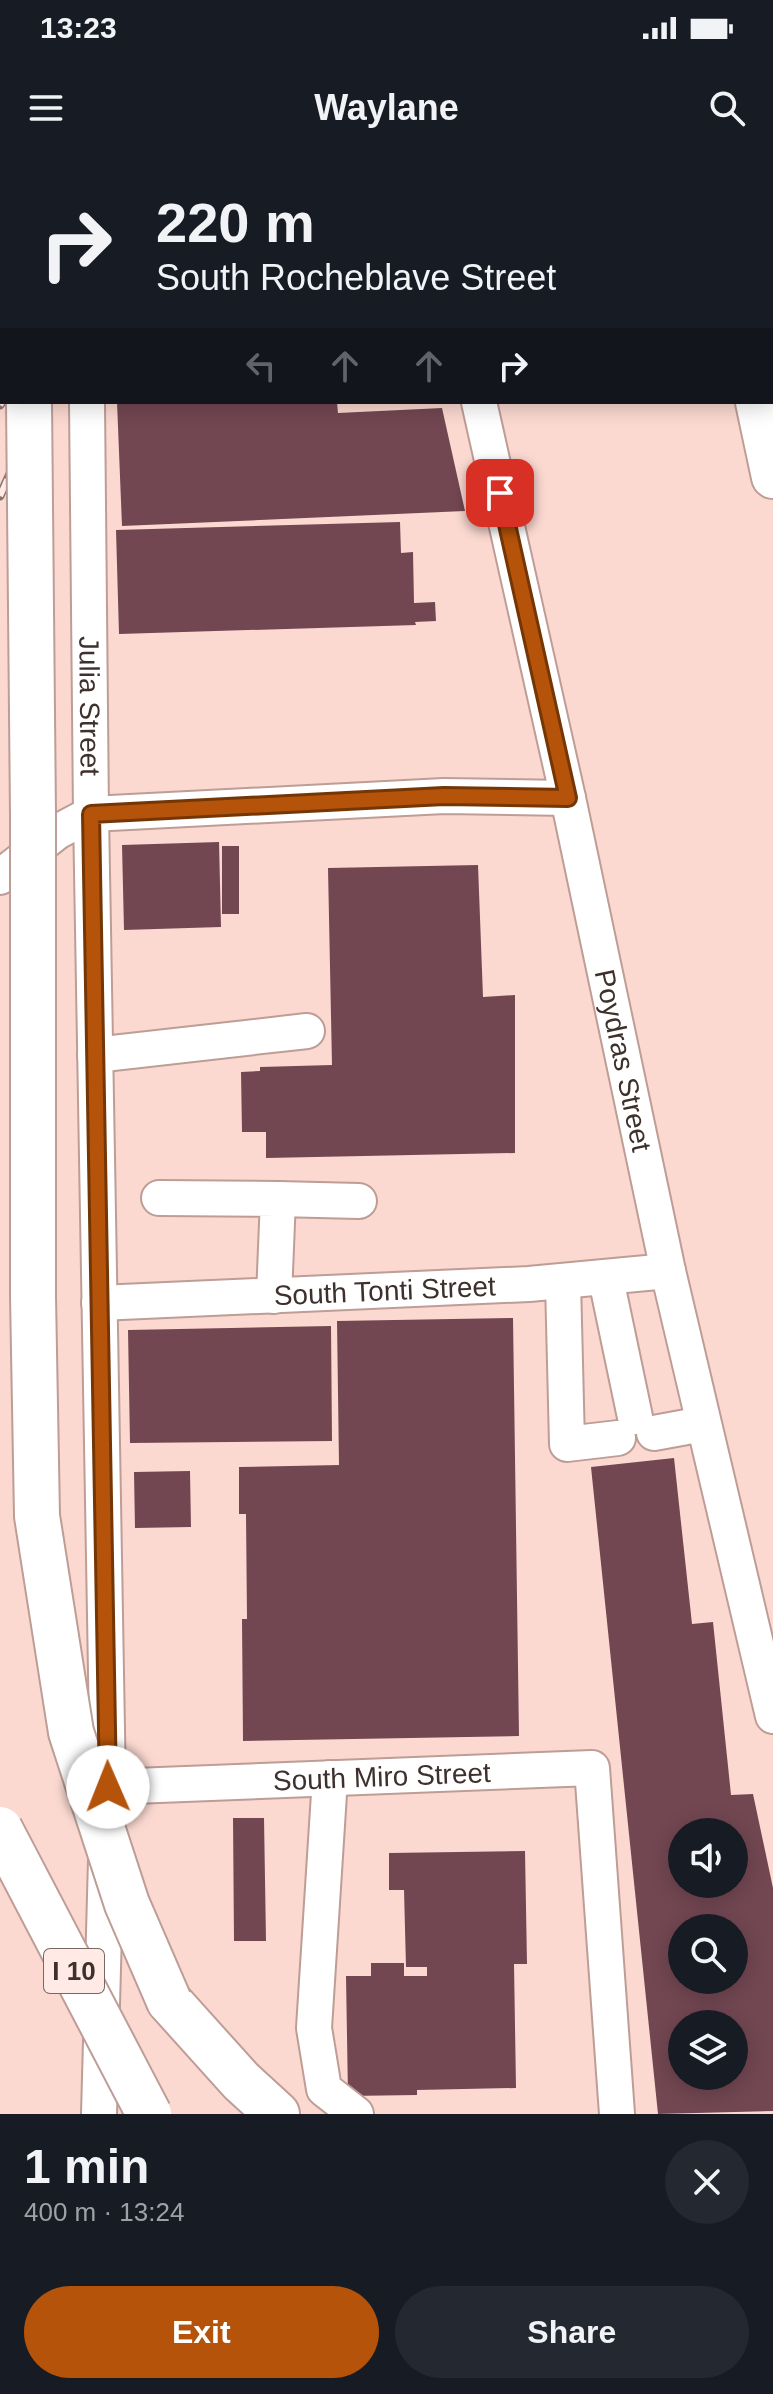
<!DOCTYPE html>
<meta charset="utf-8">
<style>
body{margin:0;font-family:Arial,sans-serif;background:#242831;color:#f1f3f6;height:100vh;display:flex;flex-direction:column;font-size:30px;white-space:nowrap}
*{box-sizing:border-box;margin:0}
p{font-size:26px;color:#9ea1a6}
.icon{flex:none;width:44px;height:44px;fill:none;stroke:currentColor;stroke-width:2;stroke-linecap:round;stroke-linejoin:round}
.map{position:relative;height:1954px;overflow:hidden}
.panel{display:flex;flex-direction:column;background:#171b24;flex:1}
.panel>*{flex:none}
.hud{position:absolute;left:0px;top:0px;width:774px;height:244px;box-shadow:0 4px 20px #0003;background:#171b24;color:#f1f3f6;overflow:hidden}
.controls{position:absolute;left:668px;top:1658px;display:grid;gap:16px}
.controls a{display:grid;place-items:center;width:80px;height:80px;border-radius:50%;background:#171b24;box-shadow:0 4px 20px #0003;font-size:40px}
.pin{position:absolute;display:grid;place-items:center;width:68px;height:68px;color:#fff;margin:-34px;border-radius:16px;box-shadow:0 4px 12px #0006}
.me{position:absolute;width:88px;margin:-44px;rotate:359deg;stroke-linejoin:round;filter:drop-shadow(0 0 6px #0008)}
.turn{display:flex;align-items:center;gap:28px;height:168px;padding:0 24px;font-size:36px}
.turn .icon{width:104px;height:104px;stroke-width:2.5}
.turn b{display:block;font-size:56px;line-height:68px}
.lanes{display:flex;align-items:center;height:76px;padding:0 24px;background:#0003;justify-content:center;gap:40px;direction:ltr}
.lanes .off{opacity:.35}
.round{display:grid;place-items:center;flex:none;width:84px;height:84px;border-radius:42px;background:#242831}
.head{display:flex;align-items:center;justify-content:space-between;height:136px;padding:0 24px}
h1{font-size:48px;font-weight:700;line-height:60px}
.button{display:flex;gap:16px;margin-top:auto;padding:16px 24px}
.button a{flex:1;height:92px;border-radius:48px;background:#b45309;color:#fff;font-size:32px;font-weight:700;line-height:92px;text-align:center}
.button a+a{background:#242831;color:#f1f3f6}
.status{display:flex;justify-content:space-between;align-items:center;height:56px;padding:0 40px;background:#171b24;direction:ltr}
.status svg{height:22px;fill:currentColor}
header{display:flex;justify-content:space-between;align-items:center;height:104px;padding:0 24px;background:#171b24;font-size:36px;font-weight:700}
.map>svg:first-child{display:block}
</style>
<div class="status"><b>13:23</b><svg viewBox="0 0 49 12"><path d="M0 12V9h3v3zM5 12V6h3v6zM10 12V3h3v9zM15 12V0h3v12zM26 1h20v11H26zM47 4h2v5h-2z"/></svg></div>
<header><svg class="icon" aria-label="menu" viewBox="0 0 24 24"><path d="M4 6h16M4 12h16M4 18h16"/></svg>Waylane<svg class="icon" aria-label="search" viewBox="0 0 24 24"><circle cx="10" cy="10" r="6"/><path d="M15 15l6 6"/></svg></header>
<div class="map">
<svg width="773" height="1954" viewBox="0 0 773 1954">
<rect width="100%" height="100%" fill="#fbd9d1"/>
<path fill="#724752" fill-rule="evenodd" d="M117 242H337L338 253 442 248 465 351 122 366Z
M400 362 401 393 413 392 414 443 435 442 436 461 415 462 416 465 119 474 116 370Z
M219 682 221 767 124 770 122 685Z
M222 686H239V754H222Z
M478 705 483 837 515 835V993L266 998V972H242L241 912 260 911V907L332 905 328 708Z
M513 1158 519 1576 243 1581 242 1459H247L246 1354H239V1307L339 1305 337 1161Z
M331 1166 332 1281 130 1283 128 1170Z
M674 1298 692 1464 713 1462 731 1635 753 1634 773 1728V1951L658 1954 591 1307ZM682 1672H734V1724H682ZM682 1768H734V1820H682ZM682 1864H734V1916H682Z
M190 1311 191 1367 135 1368 134 1312Z
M233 1658H264L266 1781H234Z
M525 1691 527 1804H514L516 1928 417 1930V1935L348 1936 346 1816H371V1803H404V1816H427V1807H406L404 1730H389V1693Z"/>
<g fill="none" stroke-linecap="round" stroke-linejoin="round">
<g stroke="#bd9d96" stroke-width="38">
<g id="minor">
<path d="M426 0V2"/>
<path id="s1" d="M87 242 91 654 108 1627 99 1954"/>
<path id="s2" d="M479 242 568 638 668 1111 773 1556"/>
<path d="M0 717 57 672 91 654 444 636 568 638"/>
<path d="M95 895 307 871"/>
<path d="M159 1038 278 1039 274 1136"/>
<path d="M278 1039 359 1041"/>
<path d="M606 1119 635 1257"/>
<path d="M563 1122 567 1284 618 1278"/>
<path id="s3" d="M99 1143 529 1124 668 1111"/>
<path d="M654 1273 703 1264"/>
<path d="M330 1618 314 1868 324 1929 356 1954"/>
<path id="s4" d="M108 1627 592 1608 617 1954"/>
</g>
</g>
<g stroke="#bd9d96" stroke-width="46">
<path id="major" d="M705 0V2
M741 0 742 2
M772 144 773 148
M757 242 773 317"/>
</g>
<g stroke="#bd9d96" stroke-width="48">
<path id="highway" d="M25 0V2
M169 1841 241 1921 277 1954"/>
</g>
<use href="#minor" stroke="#fff" stroke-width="34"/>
<use href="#major" stroke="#fff" stroke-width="42"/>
<use href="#highway" stroke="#fff" stroke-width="44"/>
<g stroke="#87726d" stroke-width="9">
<path id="rail" d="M95 2V0
M118 2V0
M0 245 2 242
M0 336 42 242"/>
</g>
<use href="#rail" stroke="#ffeae5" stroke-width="6" stroke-dasharray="18" stroke-linecap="butt"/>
<g stroke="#bd9d96" stroke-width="48" stroke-linecap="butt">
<path id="highway-bridge" d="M29 242 33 656V1136L37 1356 71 1572 127 1744 169 1841
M0 1669 149 1954"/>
</g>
<use href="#highway-bridge" stroke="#fff" stroke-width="44"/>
</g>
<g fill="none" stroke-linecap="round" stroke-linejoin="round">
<g stroke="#753606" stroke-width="20">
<path id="route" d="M108 1627 91 654 444 636 568 638 500 333"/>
</g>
<use href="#route" stroke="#b45309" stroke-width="14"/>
</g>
<g text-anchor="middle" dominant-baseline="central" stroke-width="8" stroke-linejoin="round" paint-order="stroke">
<rect fill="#ffeae5" stroke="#776864" stroke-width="2" x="44" y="1789" width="60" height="44" rx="6"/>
<g font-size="26" font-weight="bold" fill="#3d302d">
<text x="74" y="1811">I 10</text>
</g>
<g font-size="28" fill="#3d302d" stroke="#ffeae5">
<text stroke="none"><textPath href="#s1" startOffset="304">Julia Street</textPath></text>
<text stroke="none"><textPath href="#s2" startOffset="674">Poydras Street</textPath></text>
<text stroke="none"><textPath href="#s3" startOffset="286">South Tonti Street</textPath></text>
<text stroke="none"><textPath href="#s4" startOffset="274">South Miro Street</textPath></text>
</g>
</g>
</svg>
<div class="controls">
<a><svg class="icon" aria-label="sound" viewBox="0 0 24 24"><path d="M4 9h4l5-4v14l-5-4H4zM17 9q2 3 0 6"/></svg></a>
<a><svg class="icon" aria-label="search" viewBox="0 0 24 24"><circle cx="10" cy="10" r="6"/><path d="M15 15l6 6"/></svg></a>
<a><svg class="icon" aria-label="layers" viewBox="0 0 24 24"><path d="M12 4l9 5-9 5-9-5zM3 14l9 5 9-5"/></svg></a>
</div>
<div class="pin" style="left:500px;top:333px;background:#d93025"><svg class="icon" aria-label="arrive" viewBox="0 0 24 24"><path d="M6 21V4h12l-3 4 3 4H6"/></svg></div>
<svg class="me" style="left:108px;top:1627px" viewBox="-20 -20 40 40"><circle r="19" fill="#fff"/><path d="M0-13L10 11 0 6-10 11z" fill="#b45309"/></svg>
<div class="hud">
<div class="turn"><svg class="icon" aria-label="right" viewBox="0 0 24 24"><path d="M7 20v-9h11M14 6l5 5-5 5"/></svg><div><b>220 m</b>South Rocheblave Street</div></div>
<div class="lanes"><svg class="icon off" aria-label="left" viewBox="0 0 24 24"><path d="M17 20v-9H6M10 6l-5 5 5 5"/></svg><svg class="icon off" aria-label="ahead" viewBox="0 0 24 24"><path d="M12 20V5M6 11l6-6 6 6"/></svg><svg class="icon off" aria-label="ahead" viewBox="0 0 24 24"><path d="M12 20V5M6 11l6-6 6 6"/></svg><svg class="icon" aria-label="right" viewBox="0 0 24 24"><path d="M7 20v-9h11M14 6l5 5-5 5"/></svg></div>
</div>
</div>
<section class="panel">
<div class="head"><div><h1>1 min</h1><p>400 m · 13:24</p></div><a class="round"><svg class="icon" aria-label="close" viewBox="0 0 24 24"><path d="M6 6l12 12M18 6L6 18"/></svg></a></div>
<div class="button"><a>Exit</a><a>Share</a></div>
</section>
